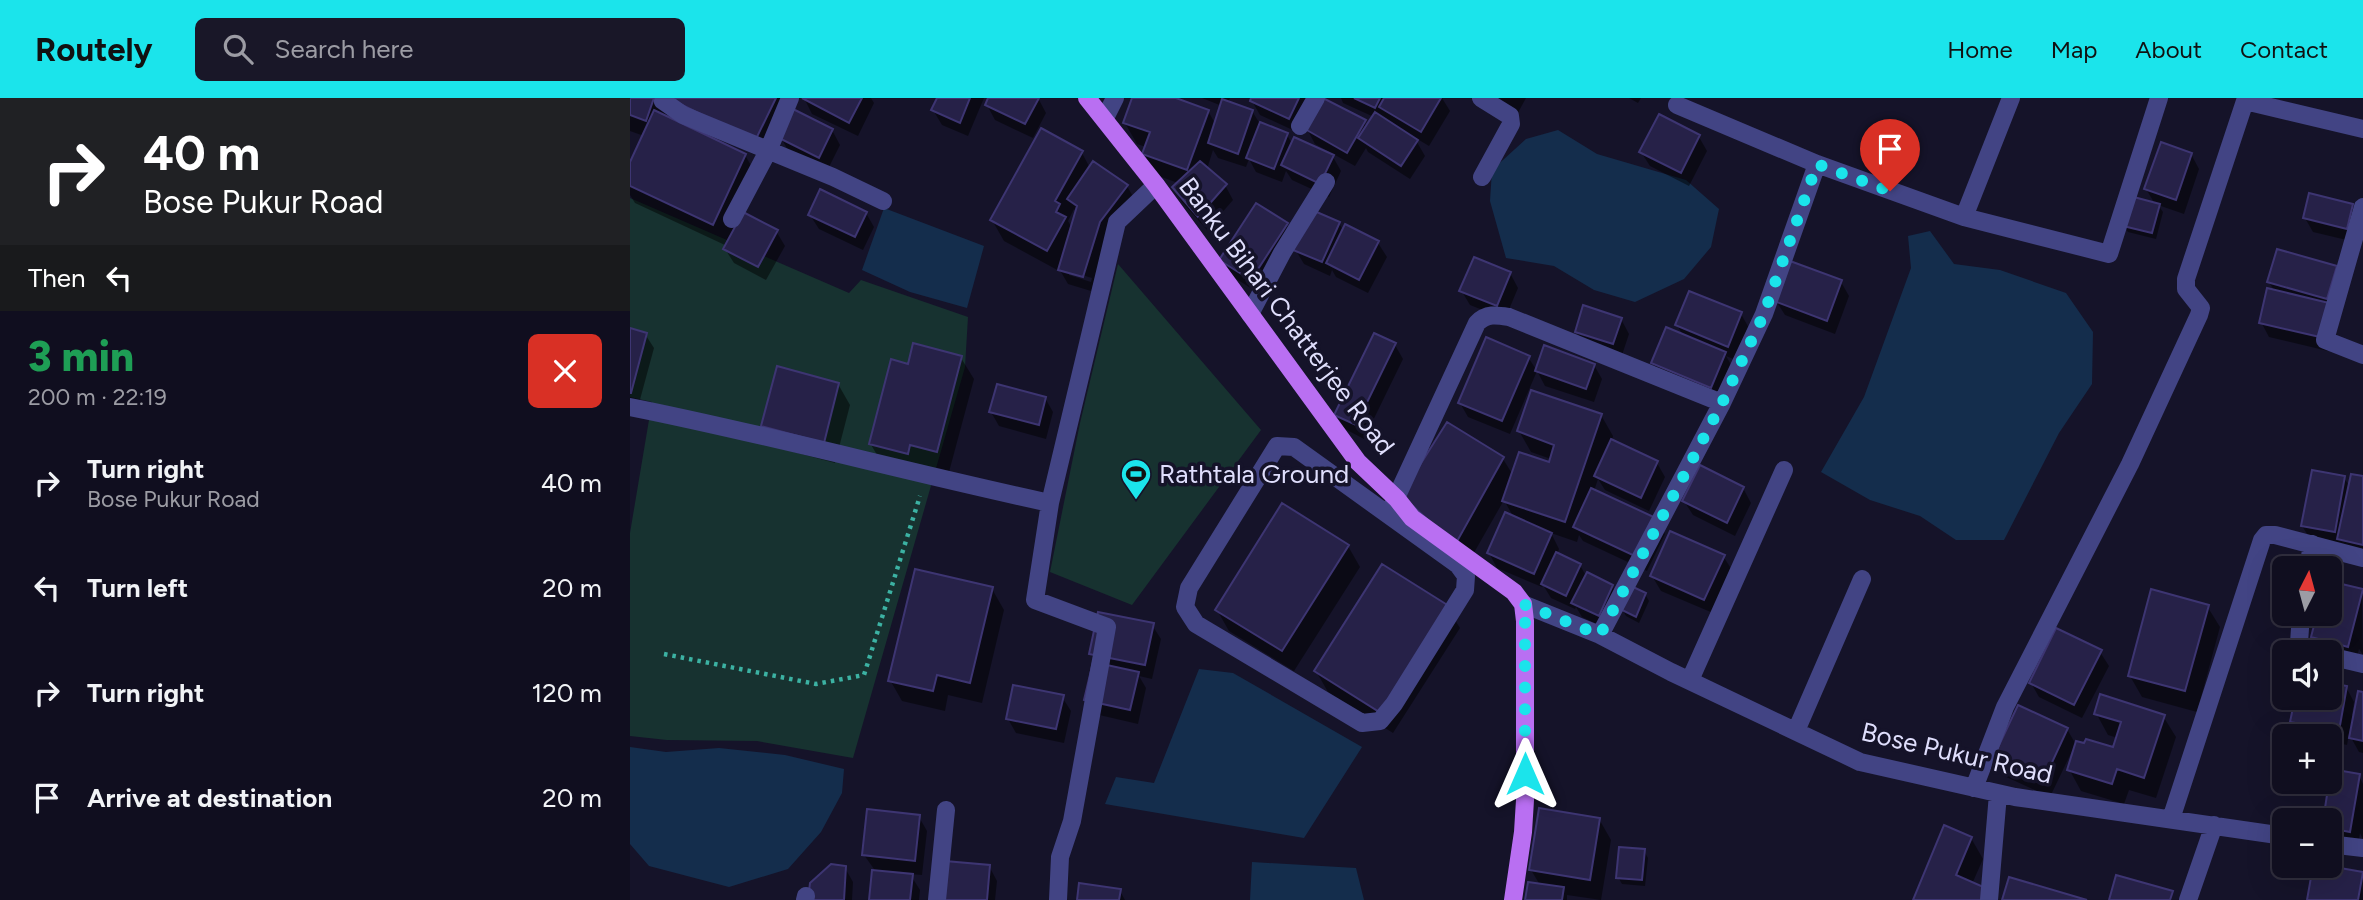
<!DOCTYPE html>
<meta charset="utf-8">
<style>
body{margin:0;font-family:Figtree,sans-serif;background:#191728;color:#f1f3f6;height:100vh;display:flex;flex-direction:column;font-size:26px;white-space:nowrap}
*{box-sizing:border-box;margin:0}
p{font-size:23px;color:#9c9ca4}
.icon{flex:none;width:38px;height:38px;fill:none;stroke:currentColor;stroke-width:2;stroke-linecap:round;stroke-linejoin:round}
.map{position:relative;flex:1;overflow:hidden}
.details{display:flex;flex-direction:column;background:#100e1f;width:630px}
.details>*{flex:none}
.top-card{background:#202124;color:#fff;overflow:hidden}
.needle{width:46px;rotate:6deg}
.controls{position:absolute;left:1642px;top:458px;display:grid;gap:14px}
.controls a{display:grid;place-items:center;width:70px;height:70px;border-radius:10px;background:#100e1f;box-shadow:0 7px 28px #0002,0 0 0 2px #302e3d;font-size:35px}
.pin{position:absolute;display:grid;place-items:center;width:60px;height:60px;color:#fff;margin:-72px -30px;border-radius:50% 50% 50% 0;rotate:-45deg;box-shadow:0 0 7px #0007}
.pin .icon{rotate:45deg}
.me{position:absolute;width:77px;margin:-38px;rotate:0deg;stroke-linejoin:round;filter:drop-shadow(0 0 5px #0008)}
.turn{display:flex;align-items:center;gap:24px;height:147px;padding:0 28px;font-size:32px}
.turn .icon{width:91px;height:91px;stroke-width:2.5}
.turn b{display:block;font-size:49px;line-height:60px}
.then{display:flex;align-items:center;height:66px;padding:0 28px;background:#0003;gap:14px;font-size:26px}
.round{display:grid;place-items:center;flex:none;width:74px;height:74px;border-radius:10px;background:#191728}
.head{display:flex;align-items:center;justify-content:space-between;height:119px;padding:0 28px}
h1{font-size:42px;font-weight:800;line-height:52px;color:#1e9e55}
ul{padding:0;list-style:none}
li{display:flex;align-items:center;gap:21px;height:105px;padding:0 28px}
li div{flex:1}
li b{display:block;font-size:26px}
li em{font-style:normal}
header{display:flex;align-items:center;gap:42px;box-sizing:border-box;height:98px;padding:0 35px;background:#1be4eb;color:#111}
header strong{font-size:33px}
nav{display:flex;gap:38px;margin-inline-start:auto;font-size:24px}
.search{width:490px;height:63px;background:#191728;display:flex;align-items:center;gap:18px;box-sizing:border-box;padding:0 24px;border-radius:10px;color:#9c9ca4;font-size:26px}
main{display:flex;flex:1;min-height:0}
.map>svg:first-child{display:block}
</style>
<header>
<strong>Routely</strong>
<div class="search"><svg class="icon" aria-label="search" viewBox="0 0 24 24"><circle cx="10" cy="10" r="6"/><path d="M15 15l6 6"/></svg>Search here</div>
<nav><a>Home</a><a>Map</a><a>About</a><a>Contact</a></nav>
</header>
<main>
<section class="details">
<div class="top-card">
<div class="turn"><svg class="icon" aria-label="right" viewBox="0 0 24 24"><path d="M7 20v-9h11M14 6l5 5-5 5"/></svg><div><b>40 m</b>Bose Pukur Road</div></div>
<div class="then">Then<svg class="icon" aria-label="left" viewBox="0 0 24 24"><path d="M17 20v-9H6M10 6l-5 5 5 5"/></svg></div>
</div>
<div class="head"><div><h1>3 min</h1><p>200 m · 22:19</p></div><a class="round" style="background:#d93025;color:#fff"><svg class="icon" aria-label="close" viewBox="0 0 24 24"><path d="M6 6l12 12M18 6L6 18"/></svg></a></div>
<ul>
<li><svg class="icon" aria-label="right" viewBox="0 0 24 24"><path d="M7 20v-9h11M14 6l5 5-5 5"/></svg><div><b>Turn right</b><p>Bose Pukur Road</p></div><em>40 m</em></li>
<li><svg class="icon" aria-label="left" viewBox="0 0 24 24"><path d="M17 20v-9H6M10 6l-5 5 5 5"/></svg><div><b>Turn left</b></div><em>20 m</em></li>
<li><svg class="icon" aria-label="right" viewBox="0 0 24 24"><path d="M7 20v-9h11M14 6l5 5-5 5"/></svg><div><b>Turn right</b></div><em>120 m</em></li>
<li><svg class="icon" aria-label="arrive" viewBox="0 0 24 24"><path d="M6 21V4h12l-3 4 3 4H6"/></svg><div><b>Arrive at destination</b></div><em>20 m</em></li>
</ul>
</section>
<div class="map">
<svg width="1733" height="802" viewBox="0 0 1733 802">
<rect width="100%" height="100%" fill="#151329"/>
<path fill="#173230" d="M0 100 219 195 231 182 338 219 335 269 223 660 127 643 37 642 0 638V435L22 304 0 299Z
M488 166 631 332 502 507 420 474 450 325Z"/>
<path fill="#142d4c" d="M928 32 967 56 1056 82 1089 111 1081 149 1054 181 1005 204 964 192 924 168 876 160 860 103 862 72 896 41Z
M254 110 354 148 337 210 280 194 232 172Z
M1300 133 1324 166 1370 172 1436 195 1463 234 1462 286 1429 335 1374 442H1326L1290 418 1240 402 1191 374 1234 299 1281 170 1278 138Z
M569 571 603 575 732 649 674 740 475 706 486 679 524 685Z
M0 649 36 654 89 650 155 657 214 671 212 695 191 734 158 771 99 789 19 768 0 746Z
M622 764 726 770 734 802H620Z"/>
<path fill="#0007" fill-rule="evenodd" d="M0 0H43L36 20 115 57 127 78 106 124 146 133 155 148 136 182 104 165 95 151 97 148 5 105 0 97V68L14 38 0 33Z
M48 0H169L162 13 202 32 210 47 197 73 159 54 150 38 137 63 58 24Z
M174 0H241L244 5 228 38 182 16Z
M309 0H354L338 38 312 27 303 12Z
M360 0H408L416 15 403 40 365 22 357 7Z
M504 0H541L578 13 586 27 592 8 572 0H600L598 5 622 13 630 26 657 37 663 47 703 59 711 73 699 99 662 82 656 73 652 84 626 74 619 61 616 69 588 60 583 52 577 71 595 87 603 102 577 132 552 104 544 90 548 85 526 77 514 56 516 49 507 46 495 25Z
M623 0H678L667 34 630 17 622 3Z
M711 0H812L820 13 799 48 784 39 795 58 780 81 738 54 736 50 725 68 685 46 677 31 695 1 734 24 737 29 744 19 713 5Z
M852 0H896L884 22Z
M999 0H1011L1008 5Z
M1069 39 1077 53 1059 88 1020 68 1011 54Z
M452 55 460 70 497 88 505 102 478 139 461 193 438 186 431 174 374 143 362 122ZM444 111 447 115 442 130 438 123ZM439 173 462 180 461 184 439 177Z
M1561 56 1569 71 1554 116 1528 107 1533 114 1526 141 1498 134 1494 128 1525 106 1516 91Z
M1722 108 1730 122 1725 144 1683 134 1675 120Z
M236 115 244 129 233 152 189 131 180 117Z
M709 125 714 134 716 128 748 145 757 159 738 195 706 179 702 172 700 178 674 166 665 151Z
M656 126 665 141 630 196 600 177 591 162Z
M1705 170 1714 184 1698 253 1639 239 1631 224 1645 194 1639 184Z
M880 175 888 190 875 221 840 207 831 192Z
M1211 184 1219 198 1205 236 1155 217 1146 203Z
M1111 216 1119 230 1106 262 1096 258 1103 270 1089 303 1031 279 1023 265 1054 239 1047 227Z
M991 221 999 236 991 260 955 248 946 233Z
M0 232 15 236 24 250 8 309 0 306Z
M856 242 898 259 907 273 915 250 964 267 972 281 964 304 915 288 907 273 880 336 838 319 830 305Z
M765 247 773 261 734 341 715 331 706 317Z
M331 260 344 281 319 374 253 367 240 345 279 268Z
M208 286 220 307 205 365 145 349 132 328Z
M415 300 423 314 416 341 369 328 361 314Z
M971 317 983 338 982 343 1027 365 1035 379 1019 413 975 392 968 381 964 393 1027 422 1035 436 1017 473 953 443 949 437 947 444 921 435 929 451 927 456 950 467 956 478 982 488 991 502 977 531 952 519 946 509 945 511 921 500 913 487 912 489 867 470 859 455 884 420 874 402 837 467 785 418 773 397 818 326 873 361 883 377 920 366 921 361 901 354 889 333Z
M1714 380 1720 389 1733 380V458L1681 442 1672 428Z
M1113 390 1121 405 1105 438 1063 417 1054 403Z
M718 448 730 469 664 573 599 533 587 512Z
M1093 458 1102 472 1083 515 1031 493 1022 478Z
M362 491 374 512 352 605 318 597 315 613 272 603 260 582Z
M1732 492 1733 557 1729 551 1726 563 1691 553 1683 539 1699 516Z
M1015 496 1019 503 1009 525 996 518 992 511Z
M1577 508 1590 529 1567 614 1512 599 1500 578Z
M817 509 830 530 763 635 698 594 686 573Z
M522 527 531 541 522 581 509 578 516 590 508 626 465 616 467 567 461 556Z
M1470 554 1479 568 1452 620 1409 599 1401 585Z
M1716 589 1724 604 1722 617 1725 618 1733 596V655L1729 654 1719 636 1717 647 1699 643V639L1671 638 1662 624Z
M432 599 441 613 434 645 386 635 378 621Z
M1466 615 1533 618 1546 639 1526 700 1499 692 1494 706 1451 693 1439 671 1444 654 1442 653 1420 699 1372 677 1364 662 1437 631 1445 645 1484 652 1488 640 1478 637Z
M1729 678 1733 686V741L1730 735 1728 747 1699 738V723Z
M289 719 297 733 292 777 280 776 290 792 289 802H241L244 771 234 757Z
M969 721 981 742 971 802 937 797V802H897L900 786 910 787 901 772Z
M1315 730 1341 740 1353 761 1342 786 1363 802H1284Z
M1014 753 1018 760 1015 788 992 786 988 779Z
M359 768 367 783 365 802H313Z
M1685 768 1732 776 1733 802H1678Z
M215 770 223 784 222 802H180Z
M451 787 490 793 495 802H449Z"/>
<path fill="#262148" stroke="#3d3572" stroke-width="2" d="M0 0H24L16 23 0 17Z
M46 0H146L125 43 44 3Z
M172 0H232L219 25Z
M307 0H340L330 25 301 12Z
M358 0H409L395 26 355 7Z
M502 0H546L579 12 557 72 512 56 520 34 493 25Z
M621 0H669L659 21 620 3Z
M693 0 736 22 717 55 675 31Z
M724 0H750L745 10Z
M754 0H811L791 34 749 9Z
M592 1 623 12 608 56 578 45Z
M163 11 203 31 189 60 149 40Z
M24 12 116 56 83 127 0 88V64Z
M745 14 788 42 771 68 728 40Z
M1029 16 1070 37 1051 75 1009 54Z
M630 24 658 35 644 71 616 60Z
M411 30 453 53 425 103 430 106 426 114 436 119 417 153 360 122Z
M664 39 704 57 690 86 651 67Z
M1531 44 1562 55 1546 102 1514 91Z
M463 63 498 87 470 124 453 179 428 172 447 108 437 101Z
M570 63 597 86 568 119 542 89Z
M190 91 237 114 225 139 178 117Z
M1679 95 1723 106 1717 131 1673 120Z
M1500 98 1530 106 1522 135 1493 128Z
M626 105 658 125 621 182 589 162Z
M682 112 710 124 692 164 663 152Z
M113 114 148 132 128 169 93 151Z
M715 126 749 143 729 182 696 165Z
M1647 151 1707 168 1697 201 1637 184Z
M844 159 881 174 867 208 829 193Z
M1160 163 1212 182 1197 223 1144 203Z
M1637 190 1699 205 1690 239 1629 225Z
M1059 193 1112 214 1098 249 1045 227Z
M953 207 992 220 983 246 945 234Z
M1036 229 1096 254 1081 290 1021 265Z
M0 230 17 235 1 295H0Z
M744 235 766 245 726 327 704 317Z
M856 239 900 258 872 323 828 305Z
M283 245 332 258 307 354 280 347 278 356 239 346 261 261 278 266Z
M914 247 965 266 956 291 905 273Z
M147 268 209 285 194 345 131 328Z
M367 286 416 299 409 327 359 314Z
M901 292 972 316 935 424 872 403 889 354 919 364 924 347 887 333Z
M817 324 874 359 825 447 771 397Z
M981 341 1028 363 1011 400 964 378Z
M1070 367 1114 389 1097 425 1052 403Z
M1682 372 1715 378 1705 434 1671 428Z
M1721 376 1733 378V447L1707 441Z
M961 390 1028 421 1009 460 943 429Z
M652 405 719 447 652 553 585 512Z
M875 414 922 435 904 476 857 455Z
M1040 433 1095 457 1074 502 1020 478Z
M926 454 951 466 936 498 911 486Z
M752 466 819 508 751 615 684 573Z
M285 471 363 489 340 585 307 577 303 593 258 583Z
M957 474 983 487 969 518 941 505Z
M1699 483 1733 491 1718 549 1681 539 1687 516H1699Z
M1001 488 1016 495 1006 519 990 511Z
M1521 491 1579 507 1555 593 1498 578Z
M468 514 524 525 515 567 459 556Z
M1426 530 1472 552 1444 607 1399 585Z
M463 564 509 574 500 612 454 602Z
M1699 585 1717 588 1709 633 1660 624 1665 600H1699Z
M383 587 434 597 426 631 376 621Z
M1728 593 1733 594V643L1719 640Z
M1470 596 1535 617 1514 680 1487 671 1482 686 1437 672 1446 643 1454 645 1456 641 1483 649 1491 624 1464 616Z
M1388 607 1438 630 1412 686 1362 662Z
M1701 671 1730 676 1720 734 1699 730V723H1693Z
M909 710 970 720 960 782 899 772Z
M237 711 290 717 285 763 232 757Z
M1314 727 1342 739 1326 777 1358 791 1353 802H1283Z
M989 749 1015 751 1012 782 986 780Z
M315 763 360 767 357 802H311Z
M201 766 216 768 214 802H178L180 785Z
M1683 768H1699L1733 774 1728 802H1677Z
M242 772 283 776 280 802H239Z
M1486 777 1543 793 1540 802H1479Z
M1379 779 1457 802H1372Z
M898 784 934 789 932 802H895Z
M449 785 491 791 489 802H447Z"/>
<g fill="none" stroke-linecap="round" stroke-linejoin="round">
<path stroke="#3cb2a3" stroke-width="4.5" stroke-dasharray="3.5 5" stroke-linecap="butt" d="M34 556 186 586 234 577 290 398"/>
<path stroke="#424484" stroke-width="18" d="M34 0 33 3 53 17 203 79 253 103
M851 0 880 18 881 26 852 79
M1615 3 1733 31
M1047 7 1187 66 1334 119 1381 0
M475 20 485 0
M670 28 686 0
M1733 109 1695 242 1733 257
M1334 119 1479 156 1529 0
M102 121 138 53 160 0
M620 216 652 155 696 84
M0 309C141 337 280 375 420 405
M647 348 664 349 828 467 836 478 835 492 764 606 750 623 732 625 566 526 555 509 559 490Z
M760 413 847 225C857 215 867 217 879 219L1092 305
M1678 471 1682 446
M893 506 970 537 1041 574 1230 664 1385 699 1654 738
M1671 516 1669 545 1674 550 1687 555
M970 537 1092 305 1134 216 1187 66
M1699 558 1733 566
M1060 582 1154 372
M1166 633 1232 481
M1344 690 1375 609 1500 366 1569 217 1571 210 1556 191V181L1616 0
M1541 721 1632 442 1636 437H1645L1733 460
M1699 746 1733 750
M175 802 176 798
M307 802 316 712
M428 802 430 759 442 723 477 529 405 502 420 405 487 124 526 87
M1359 802 1368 696
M1558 802 1584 727"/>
<path stroke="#b96ff2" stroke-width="18" d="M457 0 526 87 728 364 767 401 782 420 884 494 893 506 895 523V702L893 734 883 802"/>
</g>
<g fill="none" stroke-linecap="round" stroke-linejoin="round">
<path stroke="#1be4eb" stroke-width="12" stroke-dasharray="0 21.6" d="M895 676V523L893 506 970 537 1092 305 1134 216 1187 66 1260 93"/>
</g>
<defs>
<g id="stadium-pin" transform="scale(1.575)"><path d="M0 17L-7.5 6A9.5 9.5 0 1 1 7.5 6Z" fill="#1be4eb" stroke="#151329"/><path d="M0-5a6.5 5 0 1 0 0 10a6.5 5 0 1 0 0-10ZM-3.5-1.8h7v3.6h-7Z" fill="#111"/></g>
</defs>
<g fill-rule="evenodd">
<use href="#stadium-pin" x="506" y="376"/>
</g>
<g text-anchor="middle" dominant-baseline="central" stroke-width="7" stroke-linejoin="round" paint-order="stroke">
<g font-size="26" fill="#dfdefc" stroke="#151329">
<text transform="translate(657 218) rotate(53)">Banku Bihari Chatterjee Road</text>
<text transform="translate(1327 655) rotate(13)">Bose Pukur Road</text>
</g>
<g font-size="26" fill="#dfdefc" stroke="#151329" text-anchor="start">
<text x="529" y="376">Rathtala Ground</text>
</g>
</g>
</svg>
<div class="controls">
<a><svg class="needle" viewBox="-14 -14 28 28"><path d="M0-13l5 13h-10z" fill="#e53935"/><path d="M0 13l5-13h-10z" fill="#9c9ca4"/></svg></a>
<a><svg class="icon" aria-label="sound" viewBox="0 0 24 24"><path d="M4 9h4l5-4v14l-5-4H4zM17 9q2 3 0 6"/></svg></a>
<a>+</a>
<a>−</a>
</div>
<div class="pin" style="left:1260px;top:93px;background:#d93025"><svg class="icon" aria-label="arrive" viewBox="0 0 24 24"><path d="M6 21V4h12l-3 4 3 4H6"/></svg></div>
<svg class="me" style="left:895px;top:676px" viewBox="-20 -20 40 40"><path d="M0-17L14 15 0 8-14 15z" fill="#1be4eb" stroke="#fff" stroke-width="4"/></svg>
</div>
</main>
